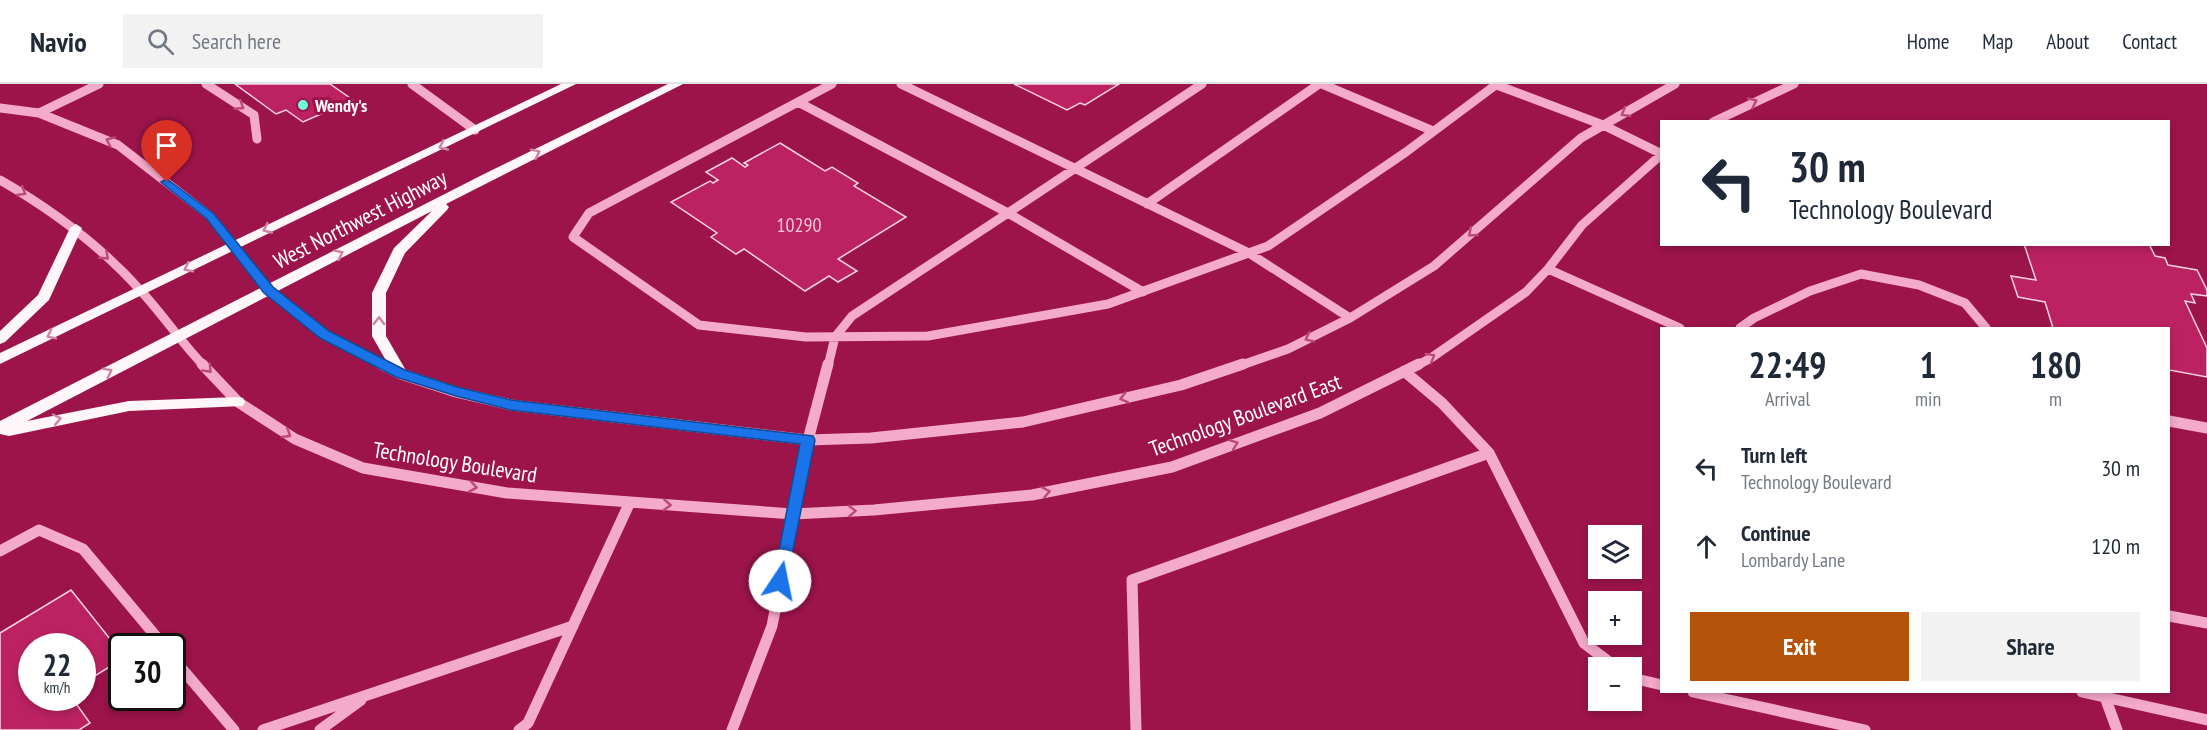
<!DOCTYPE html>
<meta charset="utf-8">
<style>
body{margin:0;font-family:"PT Sans Narrow",sans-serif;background:#f2f2f3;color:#1f2937;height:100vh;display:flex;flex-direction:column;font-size:22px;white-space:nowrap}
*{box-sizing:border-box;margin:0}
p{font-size:20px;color:#747a83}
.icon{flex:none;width:33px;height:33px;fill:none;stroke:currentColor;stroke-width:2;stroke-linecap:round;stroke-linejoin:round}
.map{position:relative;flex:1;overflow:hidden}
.sheet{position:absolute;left:1660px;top:243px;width:510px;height:366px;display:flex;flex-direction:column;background:#fff;border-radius:0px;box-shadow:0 3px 9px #0003}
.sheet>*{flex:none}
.banner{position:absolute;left:1660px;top:36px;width:510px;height:126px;border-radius:0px;box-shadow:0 3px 9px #0003;background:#fff;color:#1f2937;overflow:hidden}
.fabs{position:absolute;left:1588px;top:441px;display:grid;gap:12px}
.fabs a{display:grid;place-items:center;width:54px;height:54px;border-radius:0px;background:#fff;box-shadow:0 3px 9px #0003;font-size:30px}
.speed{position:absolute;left:18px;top:549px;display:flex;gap:12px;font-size:30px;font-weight:700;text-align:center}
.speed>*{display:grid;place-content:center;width:78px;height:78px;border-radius:50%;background:#fff;box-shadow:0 3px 9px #0003;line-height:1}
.speed small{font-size:15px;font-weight:400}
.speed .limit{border:3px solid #111;border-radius:9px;background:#fff;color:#111}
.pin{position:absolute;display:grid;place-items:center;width:51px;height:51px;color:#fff;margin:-62px -26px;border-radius:50% 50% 50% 0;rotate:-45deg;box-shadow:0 0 6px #0007}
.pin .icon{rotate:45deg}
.me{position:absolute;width:66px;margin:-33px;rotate:11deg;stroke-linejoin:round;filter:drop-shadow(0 0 4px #0008)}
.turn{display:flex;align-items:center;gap:21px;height:126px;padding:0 30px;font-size:27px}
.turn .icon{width:78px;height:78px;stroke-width:2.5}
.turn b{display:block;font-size:42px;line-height:51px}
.eta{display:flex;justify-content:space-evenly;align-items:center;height:102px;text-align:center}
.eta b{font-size:36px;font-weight:700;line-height:42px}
.button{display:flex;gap:12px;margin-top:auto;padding:12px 30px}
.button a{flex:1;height:69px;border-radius:0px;background:#b45309;color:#fff;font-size:24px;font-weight:700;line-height:69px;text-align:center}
.button a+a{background:#f2f2f3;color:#1f2937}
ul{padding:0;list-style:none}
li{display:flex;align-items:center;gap:18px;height:78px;padding:0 30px}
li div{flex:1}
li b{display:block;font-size:22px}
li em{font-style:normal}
header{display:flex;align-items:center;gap:36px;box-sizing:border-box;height:84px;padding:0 30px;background:#fff;border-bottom:2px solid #e0e1e3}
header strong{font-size:28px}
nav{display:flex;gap:33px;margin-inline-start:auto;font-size:21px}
.search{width:420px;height:54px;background:#f2f2f3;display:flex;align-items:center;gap:15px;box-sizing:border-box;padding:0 21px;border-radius:0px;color:#747a83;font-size:22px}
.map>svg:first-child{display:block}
</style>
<header>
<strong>Navio</strong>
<div class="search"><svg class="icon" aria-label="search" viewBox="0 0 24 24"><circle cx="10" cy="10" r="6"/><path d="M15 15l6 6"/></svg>Search here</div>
<nav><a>Home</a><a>Map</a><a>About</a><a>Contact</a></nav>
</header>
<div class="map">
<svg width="2207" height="646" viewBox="0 0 2207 646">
<rect width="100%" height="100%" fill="#9d144b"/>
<path fill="#bc2262" stroke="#fdd2e4" stroke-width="1.5" d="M235 0H330L353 16 303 38 286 26 276 30Z
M1014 0H1119L1085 21 1080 19 1067 26Z
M780 59 825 87 832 83 858 99 854 102 906 133 838 175 857 187 838 198 829 192 805 207 744 165 736 170 711 153 717 149 671 118 710 97 713 99 718 96 706 88 732 74 745 83 748 81 744 79Z
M2024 160H2149L2155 172 2165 174 2168 181 2197 186 2207 206V212L2191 210 2195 219 2185 217 2207 264V293L2169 286V244H2053L2045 218 2018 213 2011 192 2036 196Z
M71 506 122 570V575L82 600V562H32V614H72L90 639 79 646H0V549Z"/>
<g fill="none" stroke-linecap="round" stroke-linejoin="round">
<path stroke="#f4aac9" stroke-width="9" d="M206 0 254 31 257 55
M412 0 475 46
M832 0 589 129 573 153 699 241 806 253 928 252 1108 220 1268 162 1406 68 1497 0
M901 0 1249 169 1350 234
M1322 0 1433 47
M1494 0 1603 41 1662 70
M798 18 1008 129 852 232 835 253 828 282
M0 24 39 29 118 61 210 132 268 206 324 251 384 282
M39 29 99 0
M1713 38 1794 0
M0 96C54 127 100 161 141 207 163 231 181 258 204 282
M1147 120 1319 0
M1548 185 1680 244
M1143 208 1008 129 1202 0
M1740 244 1754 234 1810 207 1861 190 1919 201 1965 219 1986 244
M1239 282 1288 265 1350 234 1434 182 1581 54 1675 0
M1416 282 1431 274 1526 208 1548 185 1582 141 1662 70"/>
<path stroke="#f4aac9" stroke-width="11" d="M202 280 238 318 295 355 363 384 507 409 793 430 874 426 1032 411 1172 383 1320 329 1419 280
M381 280 401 290 456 308 511 321 808 356 871 354 1023 338 1181 301 1243 280
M1404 287 1442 319 1489 369 1584 559 1617 584
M2169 337 2207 344
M0 467 39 446 83 465 164 562
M2169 532 2207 539
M172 573 234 646
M1632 594 1662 601
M1693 608 1865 646
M2082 608 2207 636
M2105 613 2117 646
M263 646 573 542
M320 646 361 616
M519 646 528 639 630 418
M732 646 772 542 808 356 828 280
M1136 646 1132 496 1489 369"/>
<path fill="#fff6f9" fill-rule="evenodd" d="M561 0H576L0 280V269Z
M668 0H683L446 120 449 123 447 126 405 169 386 209V252L408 290 406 294H396L372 252V209L394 164 432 127 27 337 129 317 238 313 243 314 245 318 243 322 129 327 9 352 0 350V337L480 92Z
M76 140 82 144 49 216 5 258 0 260V247L38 211 70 144Z"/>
</g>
<defs><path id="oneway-chevron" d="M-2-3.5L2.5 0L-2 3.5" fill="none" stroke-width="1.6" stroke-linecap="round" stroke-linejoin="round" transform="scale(1.5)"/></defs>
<g stroke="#bb4877">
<use href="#oneway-chevron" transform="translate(1753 18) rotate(-25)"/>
<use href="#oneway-chevron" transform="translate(240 22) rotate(33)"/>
<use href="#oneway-chevron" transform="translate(1625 29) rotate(150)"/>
<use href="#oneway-chevron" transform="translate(110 57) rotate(-156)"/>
<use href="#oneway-chevron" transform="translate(22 108) rotate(31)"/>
<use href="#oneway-chevron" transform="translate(1472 149) rotate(139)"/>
<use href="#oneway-chevron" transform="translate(105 172) rotate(43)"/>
<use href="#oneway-chevron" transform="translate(1309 254) rotate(154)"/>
<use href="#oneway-chevron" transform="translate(1431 273) rotate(-31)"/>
<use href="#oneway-chevron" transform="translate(208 285) rotate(47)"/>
<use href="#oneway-chevron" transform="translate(1124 314) rotate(167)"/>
<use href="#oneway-chevron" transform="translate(287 350) rotate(32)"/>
<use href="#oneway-chevron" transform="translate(1234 360) rotate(-20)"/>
<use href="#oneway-chevron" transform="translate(473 403) rotate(10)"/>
<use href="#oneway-chevron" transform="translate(1046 408) rotate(-11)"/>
<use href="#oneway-chevron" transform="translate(667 421) rotate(4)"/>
<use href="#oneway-chevron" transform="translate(852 427) rotate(-2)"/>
</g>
<g stroke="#ce85a2">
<use href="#oneway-chevron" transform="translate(443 62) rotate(155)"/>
<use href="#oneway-chevron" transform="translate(536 69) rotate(-26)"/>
<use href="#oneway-chevron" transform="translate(267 145) rotate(155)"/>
<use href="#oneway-chevron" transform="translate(339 170) rotate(-27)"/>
<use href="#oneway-chevron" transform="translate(188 184) rotate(154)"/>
<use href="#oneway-chevron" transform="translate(379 237) rotate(-89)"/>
<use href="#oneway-chevron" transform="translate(51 251) rotate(154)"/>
<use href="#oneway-chevron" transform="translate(108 288) rotate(-27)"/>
<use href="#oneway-chevron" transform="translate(57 335) rotate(-12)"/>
</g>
<path fill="#1a73e8" stroke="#114b97" stroke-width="1.5" d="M167 95 214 130 273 203 329 247 405 286 457 303 511 316 813 352 815 356 786 501 780 503 775 501 773 497 800 360 511 326 456 312 396 293 320 254 264 209 206 134 163 100 161 98Z"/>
<circle fill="#6cffd9" stroke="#9d144b" stroke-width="2" cx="303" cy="21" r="6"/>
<g text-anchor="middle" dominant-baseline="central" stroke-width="6" stroke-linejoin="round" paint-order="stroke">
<g font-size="18" font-weight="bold" fill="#fff" stroke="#9d144b" text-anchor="start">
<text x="315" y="21">Wendy's</text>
</g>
<g font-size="20" fill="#eec8d8">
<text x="799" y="141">10290</text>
</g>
<g font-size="22" fill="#fff" stroke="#9d144b">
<text transform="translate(360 135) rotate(-27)">West Northwest Highway</text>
<text transform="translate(1245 331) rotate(-20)">Technology Boulevard East</text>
<text transform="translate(455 378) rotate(9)">Technology Boulevard</text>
</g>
</g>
</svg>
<div class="fabs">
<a><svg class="icon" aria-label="layers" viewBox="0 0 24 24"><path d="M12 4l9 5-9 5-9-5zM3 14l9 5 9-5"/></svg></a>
<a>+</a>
<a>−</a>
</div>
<div class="speed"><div>22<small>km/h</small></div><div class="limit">30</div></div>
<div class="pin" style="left:167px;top:98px;background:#d93025"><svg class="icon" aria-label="arrive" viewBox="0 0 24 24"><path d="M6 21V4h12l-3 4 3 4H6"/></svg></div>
<svg class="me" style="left:780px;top:497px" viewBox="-20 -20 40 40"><circle r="19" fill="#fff"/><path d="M0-13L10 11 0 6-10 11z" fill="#1a73e8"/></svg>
<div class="banner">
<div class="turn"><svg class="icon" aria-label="left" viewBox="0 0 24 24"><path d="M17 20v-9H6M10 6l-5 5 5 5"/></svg><div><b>30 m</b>Technology Boulevard</div></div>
</div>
<section class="sheet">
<div class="eta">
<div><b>22:49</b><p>Arrival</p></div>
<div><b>1</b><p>min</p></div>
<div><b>180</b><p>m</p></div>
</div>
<ul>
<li><svg class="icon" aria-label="left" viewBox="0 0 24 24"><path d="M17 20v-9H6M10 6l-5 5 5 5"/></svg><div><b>Turn left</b><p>Technology Boulevard</p></div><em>30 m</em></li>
<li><svg class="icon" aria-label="ahead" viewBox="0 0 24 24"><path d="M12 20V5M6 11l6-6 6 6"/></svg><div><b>Continue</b><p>Lombardy Lane</p></div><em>120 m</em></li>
</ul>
<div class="button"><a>Exit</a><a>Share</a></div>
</section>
</div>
